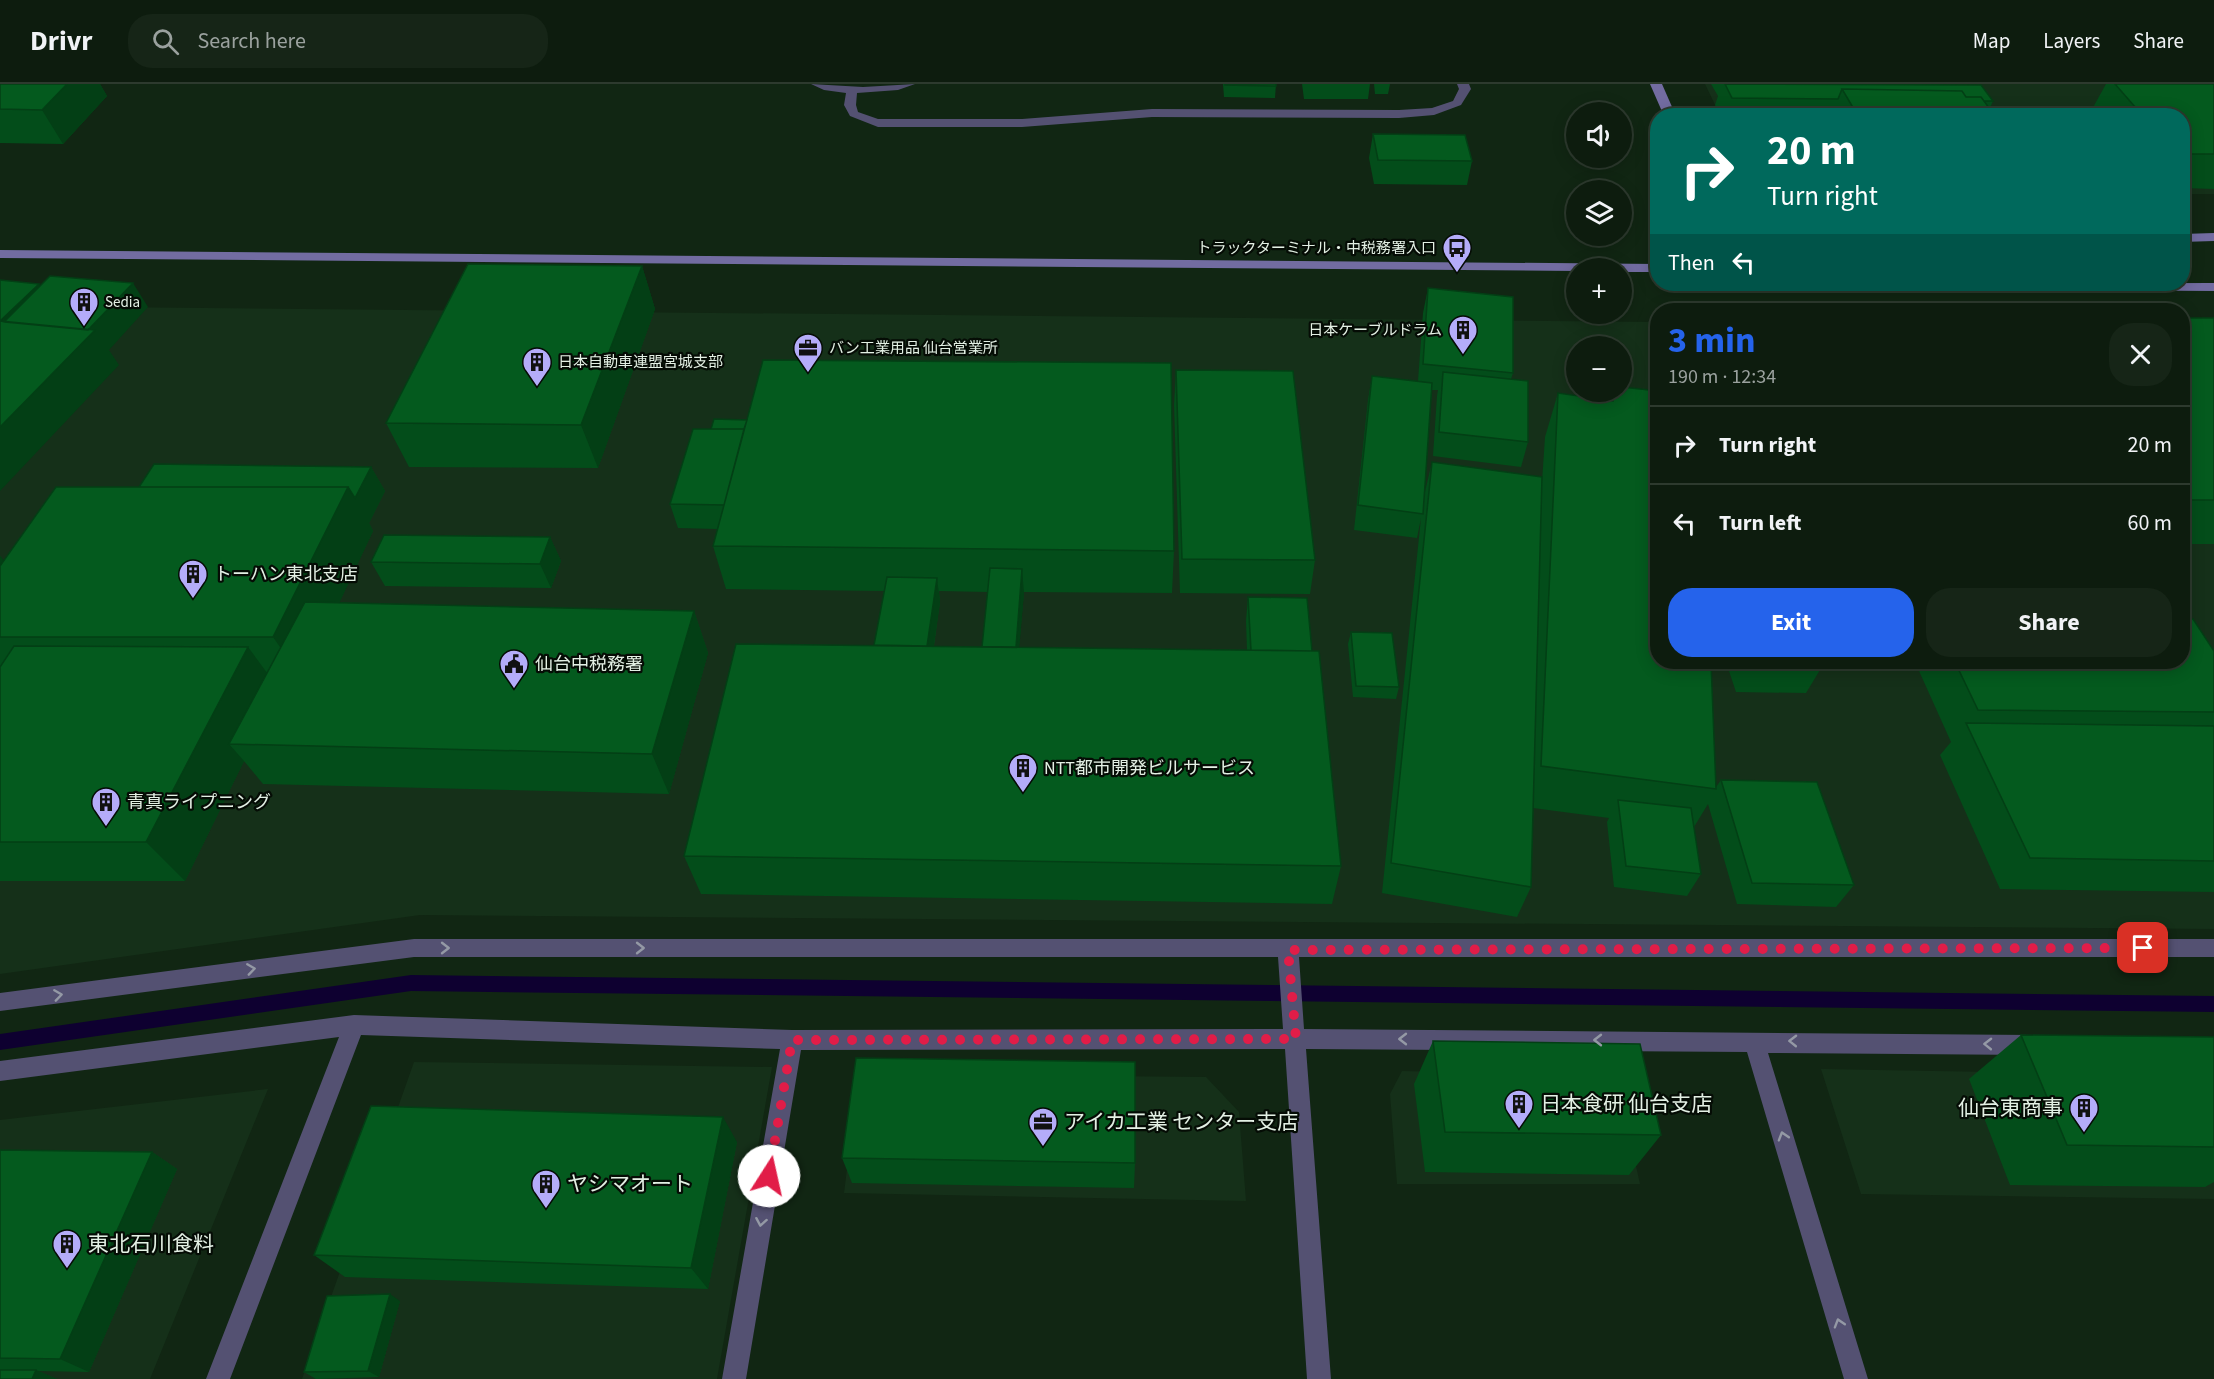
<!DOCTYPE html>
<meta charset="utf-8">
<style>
body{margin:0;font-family:"Source Sans 3","Noto Sans JP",sans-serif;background:#162517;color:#f1f3f6;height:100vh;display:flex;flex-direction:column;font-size:22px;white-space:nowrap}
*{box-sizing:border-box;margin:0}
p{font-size:20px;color:#9aa19e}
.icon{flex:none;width:33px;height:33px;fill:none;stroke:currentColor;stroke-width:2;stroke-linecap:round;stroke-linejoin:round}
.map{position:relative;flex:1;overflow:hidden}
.drawer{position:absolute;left:1650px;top:219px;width:540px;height:366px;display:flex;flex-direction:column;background:#0d1c0e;border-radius:24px;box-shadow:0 3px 15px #0003,0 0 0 2px #2d3a2e}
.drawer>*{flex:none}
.guide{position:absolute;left:1650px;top:24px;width:540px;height:183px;border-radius:24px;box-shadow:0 3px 15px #0003,0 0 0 2px #2d3a2e;background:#00695c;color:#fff;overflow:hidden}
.controls{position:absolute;left:1566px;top:18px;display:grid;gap:12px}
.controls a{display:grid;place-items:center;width:66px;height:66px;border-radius:50%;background:#0d1c0e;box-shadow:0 3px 15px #0003,0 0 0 2px #2d3a2e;font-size:30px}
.pin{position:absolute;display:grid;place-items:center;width:51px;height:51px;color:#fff;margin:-26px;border-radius:12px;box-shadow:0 3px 9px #0006}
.me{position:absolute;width:66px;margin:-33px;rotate:10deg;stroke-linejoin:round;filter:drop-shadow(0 0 4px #0008)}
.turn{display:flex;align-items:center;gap:21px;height:126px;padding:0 18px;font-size:27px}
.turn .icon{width:78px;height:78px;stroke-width:2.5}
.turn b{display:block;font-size:42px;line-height:51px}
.then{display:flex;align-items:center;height:57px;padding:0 18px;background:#0003;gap:12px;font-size:22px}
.round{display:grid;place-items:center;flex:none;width:63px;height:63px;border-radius:24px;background:#162517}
.overview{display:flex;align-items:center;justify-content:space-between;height:102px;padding:0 18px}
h1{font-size:36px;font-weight:700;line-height:45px;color:#2563eb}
.action{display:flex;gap:12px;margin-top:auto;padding:12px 18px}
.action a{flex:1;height:69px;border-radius:24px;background:#2563eb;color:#fff;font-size:24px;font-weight:700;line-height:69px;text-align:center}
.action a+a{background:#162517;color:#f1f3f6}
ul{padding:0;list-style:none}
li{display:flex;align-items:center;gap:18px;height:78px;padding:0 18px;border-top:2px solid #2d3a2e}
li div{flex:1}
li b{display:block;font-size:22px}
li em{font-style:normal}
header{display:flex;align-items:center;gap:36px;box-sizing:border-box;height:84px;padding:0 30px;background:#0d1c0e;border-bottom:2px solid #2d3a2e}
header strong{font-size:28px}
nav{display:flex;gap:33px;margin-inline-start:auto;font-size:21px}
.search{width:420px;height:54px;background:#162517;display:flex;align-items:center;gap:15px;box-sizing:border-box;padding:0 21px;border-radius:24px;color:#9aa19e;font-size:22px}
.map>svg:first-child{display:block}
</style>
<header>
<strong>Drivr</strong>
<div class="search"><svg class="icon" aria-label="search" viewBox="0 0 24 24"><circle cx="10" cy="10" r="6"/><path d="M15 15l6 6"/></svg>Search here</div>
<nav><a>Map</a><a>Layers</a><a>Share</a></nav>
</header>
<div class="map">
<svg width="2214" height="1295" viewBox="0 0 2214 1295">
<rect width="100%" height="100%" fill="#112613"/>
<path fill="#153019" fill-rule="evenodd" d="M1705 0H2214V110H2183L2182 32 1720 31Z
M0 222 1657 238 1658 578H2182L2183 243H2214V845L420 831 0 890ZM1576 262H1622V308H1576Z
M414 978 772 983 717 1295H302Z
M1821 985 2163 991 2214 1034V1115L1861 1110Z
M1402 987 1616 992 1640 1100H1397L1390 1010Z
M859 990 1206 993 1239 1028 1246 1117 844 1109Z
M268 1005 150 1295H0V1036Z"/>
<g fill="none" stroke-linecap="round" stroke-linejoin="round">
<path fill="#0e0030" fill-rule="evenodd" d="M411 891 2214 912V928L411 907 0 966V950Z"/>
<path fill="#545172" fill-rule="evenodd" d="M811 0 863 3 915 0 898 6 857 9 856 21 858 28 878 35H1022L1152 25 1399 26 1432 24 1453 17 1459 5 1457 0H1469L1471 5 1461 21 1434 31 1399 34 1152 33 1022 43H878L850 32 844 21 846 9 824 6Z"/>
<path fill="#545172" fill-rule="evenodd" d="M414 855H2214V873H1299L1304 945 2032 951 2039 954 2043 961 2039 968 2032 971 1768 969 1868 1295H1844L1747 968 1306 965 1331 1295H1307L1285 965 801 966 746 1295H722L780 965 361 951 230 1295H206L339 953 0 997V977L354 931 792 946 1283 945 1278 873H414L0 927V909Z"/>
<path fill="#726ca1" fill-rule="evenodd" d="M1650 0H1662L1676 32H1664Z
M2214 149V157L2182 158V150Z
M0 166 1658 180V188H1622V184H1576V187L0 174Z
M2214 199V207L1816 204 1809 200Z"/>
</g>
<path fill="#034d1a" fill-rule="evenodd" d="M0 0H100L107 12 63 60 0 59Z
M1223 0H1276L1275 14 1224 13Z
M1302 0H1370L1368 15H1304Z
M1374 0H1390L1388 10H1375Z
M1711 0H1937L1993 17 1990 24 1995 32H1720L1715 21 1718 12Z
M2106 0H2214V105L2182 104V32H2094L2091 27Z
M1373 50 1472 77 1467 101 1374 100 1369 74Z
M642 182 655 225 598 384 409 383 386 339Z
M1428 204 1513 289 1511 295 1528 358 1521 383 1433 372 1437 312 1438 306H1432L1424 412 1432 378 1542 398 1545 353 1558 309 1608 316 1611 308H1622L1716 703 1721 696 1854 801 1836 823 1737 820 1708 720 1694 743 1701 790 1687 812 1614 803 1607 738 1609 734 1533 724 1531 803 1517 833 1382 809 1421 434 1417 454 1354 446 1368 316 1372 292 1418 297 1423 229Z
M2182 234H2214V460H2182Z
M1176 286 1315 476 1310 510 1180 509 1174 321Z
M693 345 1174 467 1172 509 1024 508 1019 563 1247 566 1246 537 1248 513 1312 567 1341 782 1332 820 701 810 684 772 874 561 884 507 726 505 713 462 717 445 678 444 670 420ZM939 507 988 508 982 563 934 562 940 518Z
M371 383 385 407 369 439 373 447 339 519 694 527 708 569 669 710 263 700 244 677 185 797H0V472L4 477 139 403Z
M550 453 561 477 551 504 385 502 371 478Z
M1351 548 1399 603 1396 615 1353 613 1348 560Z
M2214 567V808L2000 805 1940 671 1951 658 1915 578H2182Z
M1726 578H1817L1820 586 1806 609 1736 608Z
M2021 951 2214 953V1098L2205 1103 2010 1101 1969 995Z
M1433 957 1661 1051 1629 1091 1425 1088 1414 1000Z
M737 1058 708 1205 345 1193 314 1171Z
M0 1066 152 1068 177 1085 89 1288 38 1287 57 1295H0Z
M842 1074 1135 1079 1134 1104 852 1099Z
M400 1217 379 1293 316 1295 304 1288Z"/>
<path fill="#033f15" d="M67 0H100L107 12 63 60 42 26Z
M642 182 655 225 598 384 581 341Z
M133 199 148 223 109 266 119 281 0 407V343L86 248Z
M39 200 56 224 36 244 0 237Z
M371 383 385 407 369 439 373 447 303 596 273 553 348 403Z
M550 453 561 477 551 504 540 480Z
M0 472 38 515 0 553Z
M1022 485 1024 509 1016 601 1014 577Z
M937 494 940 518 928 601 924 577Z
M694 527 708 569 669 710 652 670Z
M248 563 279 605 229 660 244 677 185 797 146 758Z
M723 1033 737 1058 708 1205 691 1184Z
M152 1068 177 1085 89 1288 60 1275Z
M390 1210 400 1217 379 1293 368 1287Z
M36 1286 57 1295H32Z"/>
<path fill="#045a1e" stroke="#033f15" stroke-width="1.5" d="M0 0H67L42 26 0 25Z
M1225 0H1276V2L1225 1Z
M1725 0 1981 1 1993 17H1984L1981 13H1966L1962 7 1842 5 1838 15 1732 14Z
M2115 0H2214V70H2182V32H2143Z
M1842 5 1962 7 1966 13H1981L1995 32H1858Z
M1373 50 1465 51 1472 77 1378 76Z
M468 180 642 182 581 341 386 339Z
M50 192 133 199 88 246 4 238Z
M0 196 39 200 0 237Z
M1428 204 1513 213V289L1423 280Z
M2182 234H2214V416H2182Z
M0 237 95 246 0 343Z
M763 276 1171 279 1174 467 713 462Z
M1176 286 1293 287 1315 476 1182 475Z
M1443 288 1528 297V358L1439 348Z
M1372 292 1432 299 1423 430 1358 421Z
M1622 303 1658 307V578H1711L1716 705 1541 682 1558 309 1613 317V308H1622Z
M714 335 747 336 744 345H711Z
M693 345H744L724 421 670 420Z
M1432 378 1542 393 1531 803 1391 779Z
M154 380 371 383 355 414 348 403H139Z
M56 403H348L273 553H0V482Z
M384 451 550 453 540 480 371 478Z
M990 484 1022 485 1016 563H982Z
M887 493 937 494 927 562 874 561Z
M1248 513 1307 514 1312 567 1251 566Z
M305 518 694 527 652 670 229 660Z
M2182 535H2193L2214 567V628L1978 626 1955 578H2182Z
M1351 548 1392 549 1399 603 1356 602Z
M736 560 1319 567 1341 782 684 772Z
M14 562 248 563 146 758H0V583Z
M1746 578H1817L1820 586 1749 584Z
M1966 639 2214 642V777L2030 774Z
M1721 696 1817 698 1854 801 1752 799Z
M1618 716 1691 724 1701 790 1626 782Z
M2021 951 2214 953V1063L2067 1061Z
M1433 957 1640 960 1661 1051 1445 1048Z
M856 974 1135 978V1079L842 1074Z
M371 1022 723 1033 691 1184 314 1171Z
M0 1066 152 1068 60 1275 0 1274Z
M390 1210 368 1287 304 1288 327 1212Z
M0 1286H36L32 1295H0Z"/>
<defs><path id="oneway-chevron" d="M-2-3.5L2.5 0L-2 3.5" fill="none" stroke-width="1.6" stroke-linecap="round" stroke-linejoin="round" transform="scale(1.5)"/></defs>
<g stroke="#9499a5">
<use href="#oneway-chevron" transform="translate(445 864)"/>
<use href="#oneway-chevron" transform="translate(640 864)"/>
<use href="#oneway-chevron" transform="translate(251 885) rotate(-8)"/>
<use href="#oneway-chevron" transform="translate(58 911) rotate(-8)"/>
<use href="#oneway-chevron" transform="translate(1403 955) rotate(-180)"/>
<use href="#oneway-chevron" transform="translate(1598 956) rotate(-180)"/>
<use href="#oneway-chevron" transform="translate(1793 957) rotate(-179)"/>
<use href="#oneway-chevron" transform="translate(1988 960) rotate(-179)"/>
<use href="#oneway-chevron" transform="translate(1783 1052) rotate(-107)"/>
<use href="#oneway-chevron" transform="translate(761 1138) rotate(100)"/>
<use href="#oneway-chevron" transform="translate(1839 1239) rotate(-107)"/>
</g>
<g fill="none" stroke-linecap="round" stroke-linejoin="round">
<path stroke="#e11d48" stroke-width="10" stroke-dasharray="0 18" d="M769 1092 792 956 1296 955 1288 866 2143 864"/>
</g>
<defs>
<g id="bus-pin" transform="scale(1.5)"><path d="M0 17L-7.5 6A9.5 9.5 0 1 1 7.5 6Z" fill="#b4acf9" stroke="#050c05"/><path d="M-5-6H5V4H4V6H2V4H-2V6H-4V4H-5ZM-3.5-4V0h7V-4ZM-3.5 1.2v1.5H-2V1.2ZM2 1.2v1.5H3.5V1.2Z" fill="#111"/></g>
<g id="building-pin" transform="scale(1.5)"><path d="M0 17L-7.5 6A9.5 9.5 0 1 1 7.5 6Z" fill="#b4acf9" stroke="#050c05"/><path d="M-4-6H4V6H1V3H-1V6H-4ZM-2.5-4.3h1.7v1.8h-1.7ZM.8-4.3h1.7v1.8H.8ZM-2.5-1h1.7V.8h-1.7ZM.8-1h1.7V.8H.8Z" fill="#111"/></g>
<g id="office-pin" transform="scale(1.5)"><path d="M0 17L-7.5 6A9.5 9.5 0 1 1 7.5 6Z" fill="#b4acf9" stroke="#050c05"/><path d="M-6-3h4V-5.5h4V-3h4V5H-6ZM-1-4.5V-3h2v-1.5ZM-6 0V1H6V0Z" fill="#111"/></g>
<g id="civic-pin" transform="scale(1.5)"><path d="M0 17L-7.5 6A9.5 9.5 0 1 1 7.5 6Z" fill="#b4acf9" stroke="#050c05"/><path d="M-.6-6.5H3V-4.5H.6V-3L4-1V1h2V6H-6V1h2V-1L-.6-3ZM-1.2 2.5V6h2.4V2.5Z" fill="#111"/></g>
</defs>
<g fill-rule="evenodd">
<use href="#bus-pin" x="1457" y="164"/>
<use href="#building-pin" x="84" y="218"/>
<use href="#building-pin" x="1463" y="246"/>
<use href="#office-pin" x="808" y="264"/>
<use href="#building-pin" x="537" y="278"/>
<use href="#building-pin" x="193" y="490"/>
<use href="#civic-pin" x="514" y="580"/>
<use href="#building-pin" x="1023" y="684"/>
<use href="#building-pin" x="106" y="718"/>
<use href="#building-pin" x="1519" y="1020"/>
<use href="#building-pin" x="2084" y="1024"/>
<use href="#office-pin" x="1043" y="1038"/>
<use href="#building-pin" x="546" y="1100"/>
<use href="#building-pin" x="67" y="1160"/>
</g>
<g text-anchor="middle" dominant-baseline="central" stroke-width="4.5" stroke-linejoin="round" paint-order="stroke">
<g font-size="15" fill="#e3f0e4" stroke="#050c05" text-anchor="start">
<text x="1436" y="164" text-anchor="end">トラックターミナル・中税務署入口</text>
<text x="105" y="218">Sedia</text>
<text x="1442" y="246" text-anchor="end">日本ケーブルドラム</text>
<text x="829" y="264">バン工業用品 仙台営業所</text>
<text x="558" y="278">日本自動車連盟宮城支部</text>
</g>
<g font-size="18" fill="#e3f0e4" stroke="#050c05" text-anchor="start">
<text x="214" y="490">トーハン東北支店</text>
<text x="535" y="580">仙台中税務署</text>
<text x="1044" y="684">NTT都市開発ビルサービス</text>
<text x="127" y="718">青真ライプニング</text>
</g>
<g font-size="21" fill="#e3f0e4" stroke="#050c05" text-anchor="start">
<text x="1540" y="1020">日本食研 仙台支店</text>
<text x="2063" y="1024" text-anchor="end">仙台東商事</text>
<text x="1064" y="1038">アイカ工業 センター支店</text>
<text x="567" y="1100">ヤシマオート</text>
<text x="88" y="1160">東北石川食料</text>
</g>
</g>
</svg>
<div class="controls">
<a><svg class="icon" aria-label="sound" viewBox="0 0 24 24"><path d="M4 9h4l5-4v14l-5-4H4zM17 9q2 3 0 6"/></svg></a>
<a><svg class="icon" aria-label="layers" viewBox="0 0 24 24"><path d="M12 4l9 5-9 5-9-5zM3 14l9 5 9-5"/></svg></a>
<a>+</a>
<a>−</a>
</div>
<div class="pin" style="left:2143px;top:864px;background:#d93025"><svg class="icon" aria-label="arrive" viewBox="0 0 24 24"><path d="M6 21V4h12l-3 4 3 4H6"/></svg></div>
<svg class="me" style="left:769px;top:1092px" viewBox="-20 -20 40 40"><circle r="19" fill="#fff"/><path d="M0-13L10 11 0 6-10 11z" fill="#e11d48"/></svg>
<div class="guide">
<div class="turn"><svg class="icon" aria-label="right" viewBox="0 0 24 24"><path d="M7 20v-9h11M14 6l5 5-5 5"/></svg><div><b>20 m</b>Turn right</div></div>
<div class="then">Then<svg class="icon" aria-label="left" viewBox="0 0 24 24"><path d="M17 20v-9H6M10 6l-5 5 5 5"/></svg></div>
</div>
<section class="drawer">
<div class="overview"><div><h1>3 min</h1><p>190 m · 12:34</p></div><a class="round"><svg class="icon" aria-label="close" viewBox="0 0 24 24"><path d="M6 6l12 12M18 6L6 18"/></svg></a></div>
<ul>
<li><svg class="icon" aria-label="right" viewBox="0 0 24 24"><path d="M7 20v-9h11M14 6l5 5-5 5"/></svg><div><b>Turn right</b></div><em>20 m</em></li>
<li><svg class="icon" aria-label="left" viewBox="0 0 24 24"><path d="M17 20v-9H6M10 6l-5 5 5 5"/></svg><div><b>Turn left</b></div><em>60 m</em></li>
</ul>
<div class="action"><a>Exit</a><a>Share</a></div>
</section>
</div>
